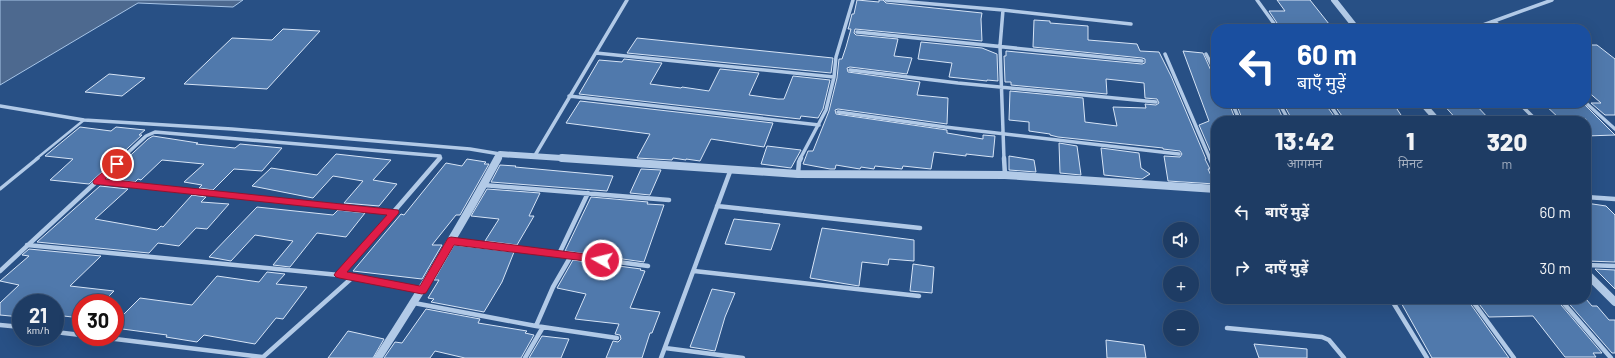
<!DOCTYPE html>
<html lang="hi">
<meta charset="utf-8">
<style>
body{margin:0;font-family:Barlow,"Noto Sans Devanagari",sans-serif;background:#26436a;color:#f1f3f6;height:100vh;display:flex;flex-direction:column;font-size:15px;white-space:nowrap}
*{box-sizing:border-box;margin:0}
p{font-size:13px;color:#a1adbf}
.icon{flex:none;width:22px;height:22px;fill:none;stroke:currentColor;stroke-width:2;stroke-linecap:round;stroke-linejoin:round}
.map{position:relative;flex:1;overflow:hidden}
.panel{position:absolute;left:1211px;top:116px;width:380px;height:188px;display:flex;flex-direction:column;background:#1e3c64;border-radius:16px;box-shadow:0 4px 16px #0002,0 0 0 1px #3c5678}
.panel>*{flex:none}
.banner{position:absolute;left:1211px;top:24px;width:380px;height:84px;border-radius:16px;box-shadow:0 4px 16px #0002,0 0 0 1px #3c5678;background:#1a4fa0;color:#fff;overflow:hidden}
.controls{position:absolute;left:1163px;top:222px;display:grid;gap:8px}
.controls a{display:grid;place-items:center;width:36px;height:36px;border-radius:50%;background:#1e3c64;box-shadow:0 4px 16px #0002,0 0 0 1px #3c5678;font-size:20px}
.speed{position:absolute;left:12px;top:294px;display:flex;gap:8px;font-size:20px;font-weight:700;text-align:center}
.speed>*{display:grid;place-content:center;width:52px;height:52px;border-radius:50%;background:#1e3c64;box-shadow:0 4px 16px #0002,0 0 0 1px #3c5678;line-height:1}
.speed small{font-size:10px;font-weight:400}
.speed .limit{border:6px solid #d22;background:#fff;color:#111}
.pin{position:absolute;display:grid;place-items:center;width:34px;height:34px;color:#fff;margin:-17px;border:2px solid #fff;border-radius:50%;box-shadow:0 1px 4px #0007}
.me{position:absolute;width:44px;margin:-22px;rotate:278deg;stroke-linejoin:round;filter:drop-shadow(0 0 3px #0008)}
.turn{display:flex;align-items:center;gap:14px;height:84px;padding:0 20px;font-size:18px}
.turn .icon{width:52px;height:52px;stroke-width:2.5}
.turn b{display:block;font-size:28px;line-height:34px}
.eta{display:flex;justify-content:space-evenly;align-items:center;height:68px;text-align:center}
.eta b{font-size:24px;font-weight:800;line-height:28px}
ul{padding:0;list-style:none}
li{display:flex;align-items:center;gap:12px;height:56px;padding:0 20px}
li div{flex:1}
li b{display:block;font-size:15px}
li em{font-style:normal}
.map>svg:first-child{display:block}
</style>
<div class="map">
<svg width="1615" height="358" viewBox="0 0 1615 358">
<rect width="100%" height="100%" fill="#285085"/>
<path fill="#4d698f" stroke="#a7c5e8" d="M0 0H243L233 7 138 3 0 85Z"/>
<path fill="#5079ac" stroke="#d6e4f6" d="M857 0 879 2V0H883L886 3 982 13 981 19 982 41 855 29 854 33 856 35 898 39 894 56 912 58 907 74 850 67 847 68 848 72 920 82 917 95 948 98 947 124 838 109 835 110 836 114 947 130V133L983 139V135L995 136 993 157 966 154V156L934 152 931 169 903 166 902 169 875 166 874 169 861 167 860 169 836 165 835 169H830L803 164 808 151H813L829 111 837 78 839 59H842L846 47 851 29H848L849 26 852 14H854Z
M1277 0H1310L1333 29H1281L1269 11H1285Z
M1034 20 1050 21V23L1088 26V40L1137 44 1140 51 1159 52 1171 76 1206 159H1205L1210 169H1208L1215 184 1168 181 1164 156 1180 157 1182 154 1180 151 1163 149V148L1058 137 1050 135V134L1029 131V122L1009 120 1010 91 1083 98 1085 122 1117 126 1113 107 1146 108 1145 104 1156 105 1159 103 1157 99 1145 98 1144 83 1106 79 1107 94 1011 85V82H1005L1004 56H1006V51L1142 64 1145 63V59L1142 58 1033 47Z
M283 29 320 31 267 89 184 84 232 38 272 40Z
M637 38 833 58 831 73 627 53Z
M921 42 982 48 997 54 998 81 987 80V81L949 77 952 63 918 59Z
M1586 45H1597L1615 59V115H1605L1591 103H1601L1586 90Z
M1183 51 1203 53 1213 75 1216 76V103H1229L1236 121H1216V160L1212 155 1199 125 1209 121Z
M624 59 662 63 650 84 681 88 682 87 709 91 720 69 759 73 749 95 778 99H784L793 76 830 80 823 109 818 118 801 116 800 119 782 117 579 94 599 60 622 62Z
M109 74 145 78 122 96 85 92Z
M580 101 773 123 764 147 711 139 700 161 686 159V160L673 158 672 160 637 158 650 134 566 123Z
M1236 103H1276L1284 121H1243Z
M1283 103 1326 105 1336 119H1334L1335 121H1315L1313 117 1290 116Z
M1333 103H1393L1405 121 1344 119Z
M1442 103H1474L1491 121H1458Z
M1543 103H1583L1615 135 1586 136V119L1561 120Z
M80 127 111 131 116 127 145 130 139 135H142L89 184 50 180 73 159 45 156Z
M153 136 198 143 196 144 235 148 240 144 282 148 262 171 234 169 213 190 199 188 202 185 184 182 204 164 162 160 141 180 138 179 135 182 105 179 148 139Z
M1059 143 1077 146 1081 175 1060 173Z
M767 146 801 150 791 168 761 164Z
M1101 148 1139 153 1141 168 1150 174 1142 179 1104 175Z
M336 154 391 160 373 180 397 184 379 206 344 203 363 181 333 176 313 198 252 186 271 168 317 175Z
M1009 156 1034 160 1036 172 1009 170Z
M467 159 486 162 484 164H489L460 215H456L432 245H442L422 279 353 271 401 214 404 215 446 163 462 166Z
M500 165 516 166 515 167 613 176 607 191 491 182Z
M641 169 661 170 650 195 630 193Z
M100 186 128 189 95 219 157 230 161 226 163 227 192 195 206 197 201 202 229 204 207 229 196 228 179 246 158 243 149 253 37 242Z
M487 189 540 193 529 216H534L517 245 485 241 499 219 471 216Z
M591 197 648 202 647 204 664 205 644 262 565 251Z
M1586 203 1606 206 1615 215V262L1587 261 1586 260Z
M257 207 333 215 338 210 365 213 346 237 317 233 290 267 273 265 293 241 255 235 231 261 209 257Z
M734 219 780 224 771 250 725 244Z
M822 228 914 240V261L889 259 888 265 862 262 859 286 810 278Z
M454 245 514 252 502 282 484 312 431 302 434 299 428 298 439 280H434Z
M29 249 101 256 70 286 114 291 102 303H81V318L55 315V303H21V317L0 315V303L19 285 0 281 29 256 22 255Z
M573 260 641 269 640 270 645 271 630 308 660 312 652 333H650L642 358H606L613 341 618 342 621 339 620 335 615 334 619 324 575 319 586 294 557 288Z
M913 264 934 267 932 293 910 291Z
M1595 269 1615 270V289Z
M267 272 285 274 276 284 307 287 283 319 276 318 255 344 204 335 197 342 166 337 167 335 115 328V323L140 298 192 305 217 276 259 282Z
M712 289 735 293 725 317 715 351 690 347Z
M1399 299 1433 301 1432 299H1467L1509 358H1432Z
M1519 299H1556L1602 353H1593L1596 357H1565L1533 316 1489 317 1476 300H1520Z
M1565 299H1586L1592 306H1597L1609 320H1615V353H1612Z
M426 309 480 319 478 323 527 331 525 333 534 335 521 358H465L435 351 430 358H384L395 342 402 343Z
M348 331 384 339 373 358H328Z
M542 336 569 339 561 358H529Z
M1106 340 1144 345 1146 358H1107Z
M1254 344 1307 349V358H1259Z"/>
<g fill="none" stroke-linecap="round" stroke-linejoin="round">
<path stroke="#b2cae7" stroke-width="2.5" d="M36 159 84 120"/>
<path stroke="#b2cae7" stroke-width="3.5" d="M0 189 38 158"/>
<path stroke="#b2cae7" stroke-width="3.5" d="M886 0 1003 10 1131 24
M1257 0 1278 29
M1003 10 1000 46 1004 159
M1494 21 1503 29
M1472 29 1552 0
M857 32 1142 61
M596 53 834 77
M1165 54 1210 159
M1206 54 1216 73
M850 70 958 83 1156 102
M569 96 819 125
M1232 103 1240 121
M1279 103 1289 121
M1329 103 1341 121
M1519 103 1537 121
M1586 103 1615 129
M0 106 84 120 232 129 470 149 500 154
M838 112 945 127 1179 154
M534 157 627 0
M121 159 146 136 155 132 440 156 439 159
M800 159 826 110 834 77 836 57 853 0"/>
<path stroke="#b2cae7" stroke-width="4.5" d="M1004 158 1005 175
M1210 158 1216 173
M798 174 799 162 801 158
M98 182 395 212
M483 185 669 200
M588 193 559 254 648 266
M1586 197 1615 199
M717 206 920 228
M451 241 559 254
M27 245 339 275 422 290
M571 256 553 287 536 326 617 338
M1586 265 1615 266
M0 271 122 158
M694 271 919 296
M339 275 440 158
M1391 299 1427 358
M1471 299 1514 358
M1560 299 1611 358
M414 303 536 326
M0 325 21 327
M1227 328 1322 337 1329 340 1344 358
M55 332 81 335
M99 337 262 357
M665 348 743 358
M262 358 353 277
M525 358 543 327
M661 358 731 169"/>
<path stroke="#b2cae7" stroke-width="6" d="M1334 0 1357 29
M1422 103 1438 121
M497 159 500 154 577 159"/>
<path stroke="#b2cae7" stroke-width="8" d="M562 158 798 174 1005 175 1216 189
M1586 273 1615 302
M378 358C420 293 461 227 498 158"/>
</g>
<path fill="#e11d48" stroke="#92132f" d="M117 161 121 164 105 179 398 210 399 212 398 214 347 272 420 286 448 238 451 237 602 256 605 257 607 260 605 262 602 263 454 245 426 293 422 294 339 278 336 277 334 275 336 272 387 215 94 184 93 182 94 180 114 162Z"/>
</svg>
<div class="controls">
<a><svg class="icon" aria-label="sound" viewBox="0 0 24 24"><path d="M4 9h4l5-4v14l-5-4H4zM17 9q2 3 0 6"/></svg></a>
<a>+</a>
<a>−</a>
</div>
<div class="speed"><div>21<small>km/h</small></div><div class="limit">30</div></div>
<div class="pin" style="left:117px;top:164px;background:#d93025"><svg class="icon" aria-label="arrive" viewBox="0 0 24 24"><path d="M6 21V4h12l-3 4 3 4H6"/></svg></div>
<svg class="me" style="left:602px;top:260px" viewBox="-20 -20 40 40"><circle r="17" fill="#e11d48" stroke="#fff" stroke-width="3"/><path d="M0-11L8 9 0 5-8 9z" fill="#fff"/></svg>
<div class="banner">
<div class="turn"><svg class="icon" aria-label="left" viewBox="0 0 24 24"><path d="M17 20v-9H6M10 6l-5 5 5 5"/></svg><div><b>60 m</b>बाएँ मुड़ें</div></div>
</div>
<section class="panel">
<div class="eta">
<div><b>13:42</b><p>आगमन</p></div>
<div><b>1</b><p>मिनट</p></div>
<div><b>320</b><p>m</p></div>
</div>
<ul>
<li><svg class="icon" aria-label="left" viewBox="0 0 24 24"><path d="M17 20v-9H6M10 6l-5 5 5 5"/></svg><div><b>बाएँ मुड़ें</b></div><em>60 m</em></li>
<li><svg class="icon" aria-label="right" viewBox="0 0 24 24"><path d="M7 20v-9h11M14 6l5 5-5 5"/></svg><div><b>दाएँ मुड़ें</b></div><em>30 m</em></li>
</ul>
</section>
</div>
